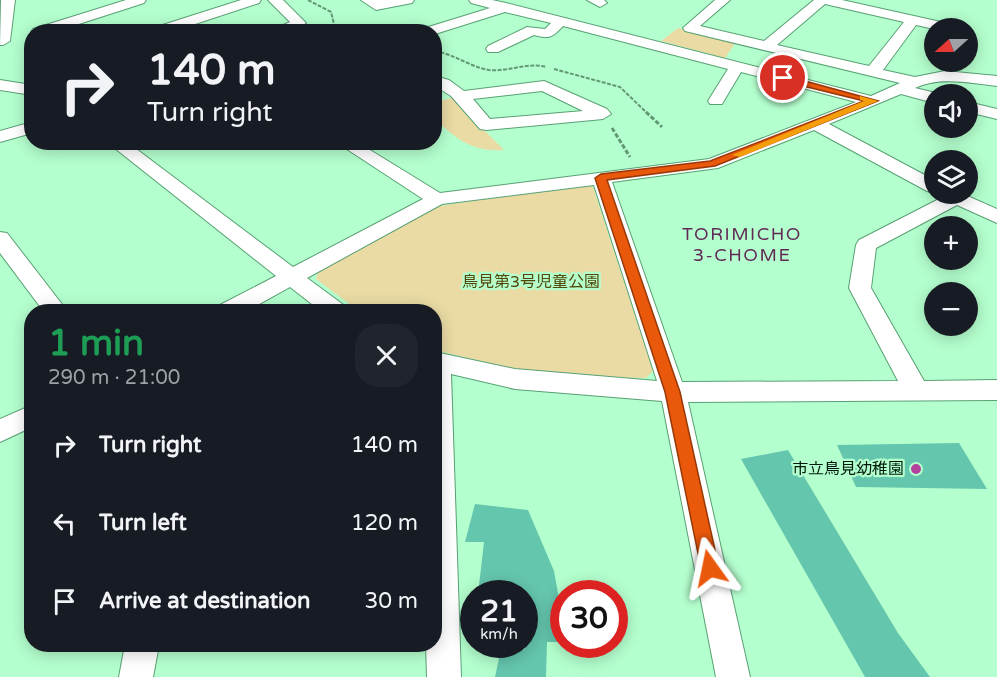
<!DOCTYPE html>
<meta charset="utf-8">
<style>
body{margin:0;font-family:"Varela Round","Noto Sans JP",sans-serif;background:#20242c;color:#f1f3f6;height:100vh;display:flex;flex-direction:column;font-size:22px;white-space:nowrap}
*{box-sizing:border-box;margin:0}
p{font-size:20px;color:#9ea1a6}
.icon{flex:none;width:33px;height:33px;fill:none;stroke:currentColor;stroke-width:2;stroke-linecap:round;stroke-linejoin:round}
.map{position:relative;flex:1;overflow:hidden}
.sheet{position:absolute;left:24px;top:304px;width:418px;height:348px;display:flex;flex-direction:column;background:#171b24;border-radius:24px;box-shadow:0 3px 15px #0003}
.sheet>*{flex:none}
.hud{position:absolute;left:24px;top:24px;width:418px;height:126px;border-radius:24px;box-shadow:0 3px 15px #0003;background:#171b24;color:#f1f3f6;overflow:hidden}
.needle{width:39px;rotate:249deg}
.buttons{position:absolute;left:924px;top:18px;display:grid;gap:12px}
.buttons a{display:grid;place-items:center;width:54px;height:54px;border-radius:50%;background:#171b24;box-shadow:0 3px 15px #0003;font-size:30px}
.speed{position:absolute;left:460px;top:580px;display:flex;gap:12px;font-size:30px;font-weight:700;text-align:center}
.speed>*{display:grid;place-content:center;width:78px;height:78px;border-radius:50%;background:#171b24;box-shadow:0 3px 15px #0003;line-height:1}
.speed small{font-size:15px;font-weight:400}
.speed .limit{border:9px solid #d22;background:#fff;color:#111}
.pin{position:absolute;display:grid;place-items:center;width:51px;height:51px;color:#fff;margin:-26px;border:3px solid #fff;border-radius:50%;box-shadow:0 2px 6px #0007}
.me{position:absolute;width:66px;margin:-33px;rotate:348deg;stroke-linejoin:round;filter:drop-shadow(0 0 4px #0008)}
.turn{display:flex;align-items:center;gap:21px;height:126px;padding:0 24px;font-size:27px}
.turn .icon{width:78px;height:78px;stroke-width:2.5}
.turn b{display:block;font-size:42px;line-height:51px}
.round{display:grid;place-items:center;flex:none;width:63px;height:63px;border-radius:24px;background:#20242c}
.head{display:flex;align-items:center;justify-content:space-between;height:102px;padding:0 24px}
h1{font-size:36px;font-weight:700;line-height:45px;color:#1e9e55}
ul{padding:0;list-style:none}
li{display:flex;align-items:center;gap:18px;height:78px;padding:0 24px}
li div{flex:1}
li b{display:block;font-size:22px}
li em{font-style:normal}
.map>svg:first-child{display:block}
</style>
<div class="map">
<svg width="997" height="677" viewBox="0 0 997 677">
<rect width="100%" height="100%" fill="#b4ffce"/>
<path fill="#eadba4" d="M678 28 736 42 725 58 661 41Z
M452 98 504 150C473 152 457 140 435 119V102Z
M586 184 593 187 653 371 646 378 546 376 442 352 435 349V312H360L316 279 318 272 439 206Z"/>
<path fill="#65c6ae" d="M959 443 987 489 856 487 837 445Z
M788 450 898 633 930 677H865L741 459Z
M475 504 528 510 554 571 564 627V642H547L546 677H495L499 658 525 649V594H478L484 542H465Z"/>
<g fill="none" stroke-linecap="round" stroke-linejoin="round">
<g stroke="#58a073" stroke-width="2">
<path id="minor" d="M1 0H15L10 41 3 45H0Z
M126 0H146L144 3 54 32H31L33 29Z
M241 0H261L259 3 171 32H148L150 29Z
M268 0H283L306 23 289 32H268L290 22Z
M361 0H414L412 3 376 10Z
M469 0H492L506 3 871 96 900 83 685 31 683 28 715 0H730L700 26 764 41 814 0H842L950 24 957 28 934 29 916 25 883 70 915 77 945 71 997 76V86C970 83 940 76 915 88L940 94H934V103L901 94 829 124 934 180V193L927 191 814 130 718 168 612 182 682 382 898 381 849 288 856 245 859 240 941 198 939 194H963L997 209V223L957 205 876 248 871 288 924 381 997 380V400L688 402 750 677H716L662 401 515 389 451 374 461 677H427L426 645H435V352L515 369 657 381 594 185 442 204 307 278 345 306 349 312H322L290 287 245 312H214L218 306 276 276 107 142H127L293 267 423 199 336 142H357L440 193 709 159 856 102 741 72 722 104H710L708 101 728 69 563 26C552 38 549 39 534 35L498 52H488L486 49 488 46 527 27 545 29 551 23 505 12 435 34V32H420L422 29 490 8 471 3ZM825 4 904 22 869 66 777 45Z
M587 0H604L607 3 600 7Z
M435 76 449 80 464 91 544 81 607 109 611 114 603 119 486 130 480 129 451 96 435 86ZM542 91 583 111 490 119 473 99Z
M0 80 32 85V95L0 90Z
M968 102 997 109V119L968 112Z
M32 122V133L0 142V131Z
M0 232 7 233 68 312H44L0 253Z
M32 405V427L0 442V419Z
M125 645H159L153 677H119Z"/>
</g>
<path stroke="#639876" stroke-width="2" stroke-dasharray="4 1.5" stroke-linecap="butt" d="M308 0 331 12 336 32
M435 51C454 54 470 67 489 70 508 72 527 62 546 67
M554 69 620 87 648 114"/>
<path stroke="#639876" stroke-width="3" stroke-dasharray="4.5 2" stroke-linecap="butt" d="M646 112 662 127
M612 128 630 157"/>
<use href="#minor" fill="#fff" fill-rule="evenodd"/>
</g>
<path fill="#ea580c" stroke="#983908" stroke-width="1.5" d="M783 75 878 101 715 166 607 180 680 392 719 568 716 574 710 576 703 574 701 568 665 392 595 178 601 174 710 161 864 101 779 80 778 78Z"/>
<path fill="#f59e0b" d="M860 96 878 101 740 157 732 155 864 101 860 100Z"/>
<circle fill="#b2429e" stroke="#b4ffce" stroke-width="2" cx="916" cy="469" r="6"/>
<g text-anchor="middle" dominant-baseline="central" stroke-width="4.5" stroke-linejoin="round" paint-order="stroke">
<g font-size="16" fill="#544607" stroke="#b4ffce">
<text x="531" y="282">鳥見第3号児童公園</text>
</g>
<g font-size="16" fill="#001a0a" stroke="#b4ffce" text-anchor="end">
<text x="904" y="469">市立鳥見幼稚園</text>
</g>
<g font-size="18" letter-spacing="1.5" fill="#612a56" stroke="#b4ffce">
<text x="742" y="234">TORIMICHO<tspan x="742" dy="21">3-CHOME</tspan></text>
</g>
</g>
</svg>
<div class="buttons">
<a><svg class="needle" viewBox="-14 -14 28 28"><path d="M0-13l5 13h-10z" fill="#e53935"/><path d="M0 13l5-13h-10z" fill="#9ea1a6"/></svg></a>
<a><svg class="icon" aria-label="sound" viewBox="0 0 24 24"><path d="M4 9h4l5-4v14l-5-4H4zM17 9q2 3 0 6"/></svg></a>
<a><svg class="icon" aria-label="layers" viewBox="0 0 24 24"><path d="M12 4l9 5-9 5-9-5zM3 14l9 5 9-5"/></svg></a>
<a>+</a>
<a>−</a>
</div>
<div class="speed"><div>21<small>km/h</small></div><div class="limit">30</div></div>
<div class="pin" style="left:783px;top:78px;background:#d93025"><svg class="icon" aria-label="arrive" viewBox="0 0 24 24"><path d="M6 21V4h12l-3 4 3 4H6"/></svg></div>
<svg class="me" style="left:710px;top:568px" viewBox="-20 -20 40 40"><path d="M0-17L14 15 0 8-14 15z" fill="#ea580c" stroke="#fff" stroke-width="4"/></svg>
<div class="hud">
<div class="turn"><svg class="icon" aria-label="right" viewBox="0 0 24 24"><path d="M7 20v-9h11M14 6l5 5-5 5"/></svg><div><b>140 m</b>Turn right</div></div>
</div>
<section class="sheet">
<div class="head"><div><h1>1 min</h1><p>290 m · 21:00</p></div><a class="round"><svg class="icon" aria-label="close" viewBox="0 0 24 24"><path d="M6 6l12 12M18 6L6 18"/></svg></a></div>
<ul>
<li><svg class="icon" aria-label="right" viewBox="0 0 24 24"><path d="M7 20v-9h11M14 6l5 5-5 5"/></svg><div><b>Turn right</b></div><em>140 m</em></li>
<li><svg class="icon" aria-label="left" viewBox="0 0 24 24"><path d="M17 20v-9H6M10 6l-5 5 5 5"/></svg><div><b>Turn left</b></div><em>120 m</em></li>
<li><svg class="icon" aria-label="arrive" viewBox="0 0 24 24"><path d="M6 21V4h12l-3 4 3 4H6"/></svg><div><b>Arrive at destination</b></div><em>30 m</em></li>
</ul>
</section>
</div>
